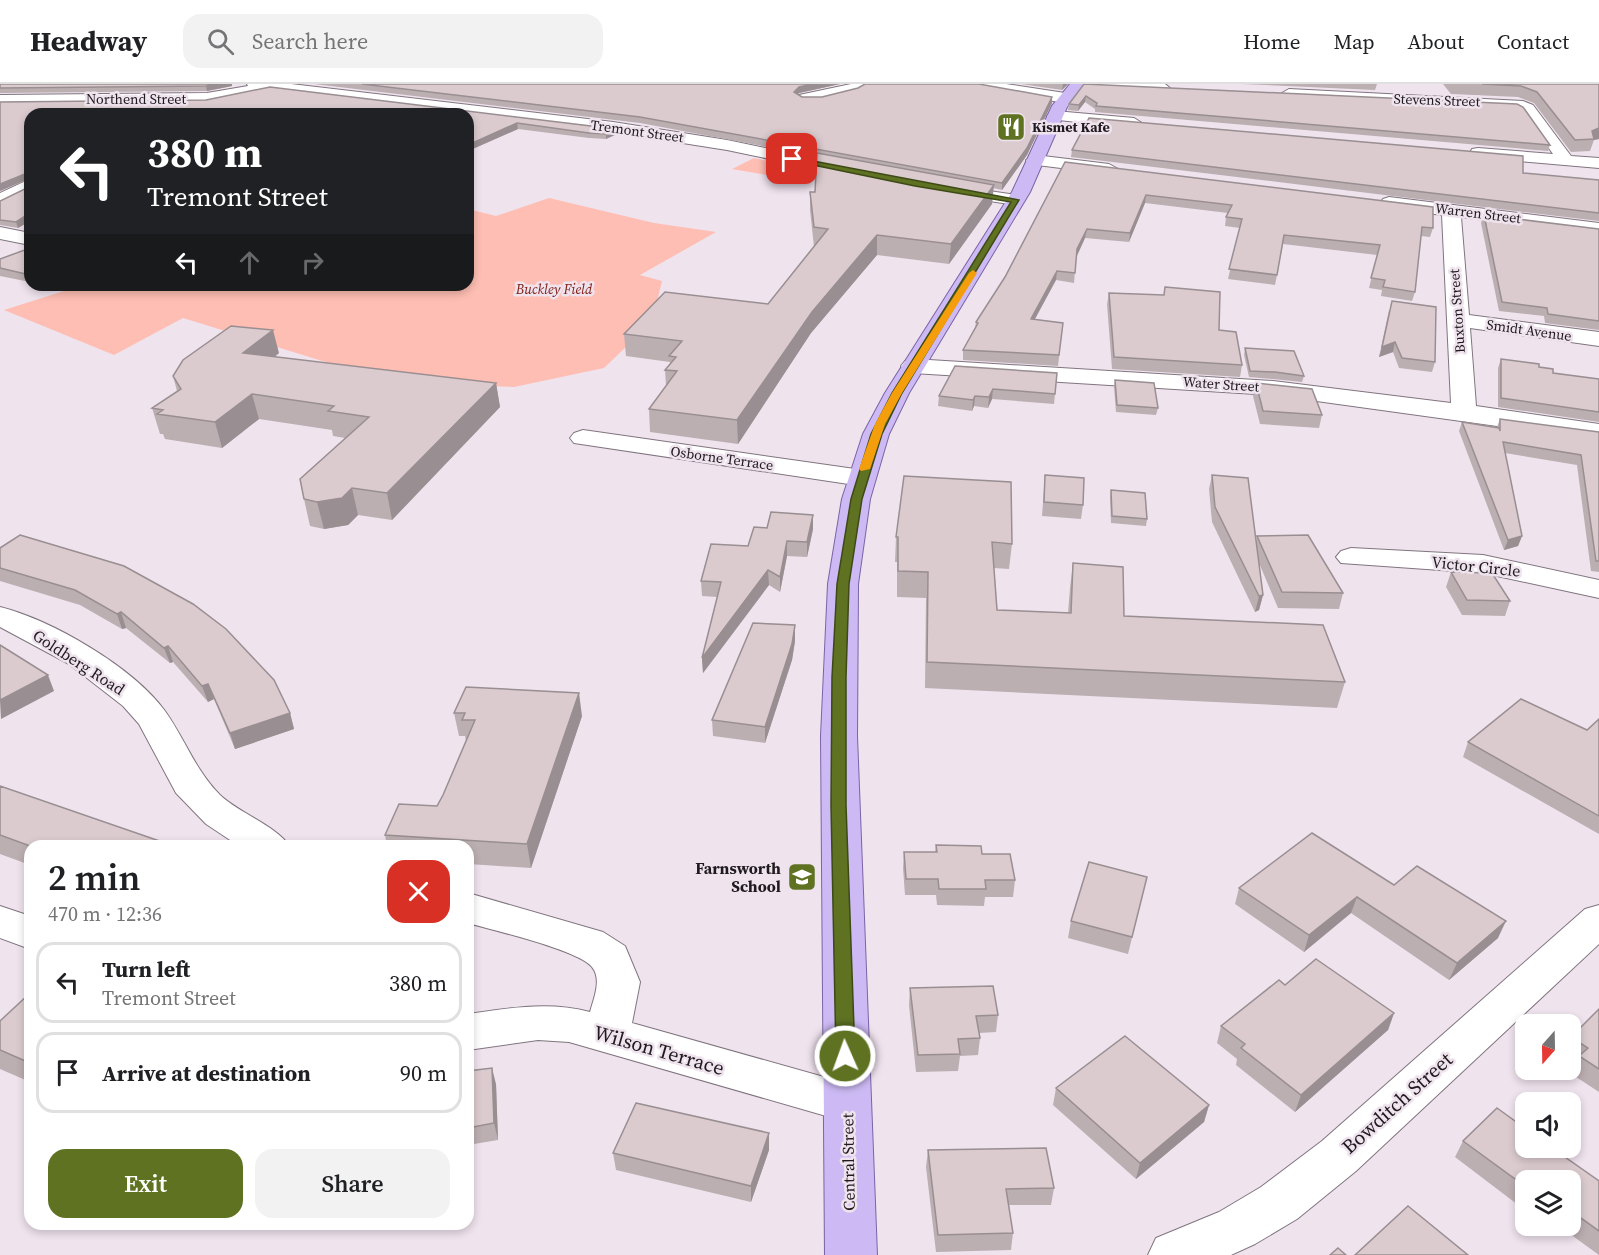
<!DOCTYPE html>
<meta charset="utf-8">
<style>
body{margin:0;font-family:"Source Serif 4",serif;background:#f2f2f2;color:#202124;height:100vh;display:flex;flex-direction:column;font-size:22px;white-space:nowrap}
*{box-sizing:border-box;margin:0}
p{font-size:20px;color:#757577}
.icon{flex:none;width:33px;height:33px;fill:none;stroke:currentColor;stroke-width:2;stroke-linecap:round;stroke-linejoin:round}
.map{position:relative;flex:1;overflow:hidden}
.side{position:absolute;left:24px;top:756px;width:450px;height:390px;display:flex;flex-direction:column;background:#fff;border-radius:18px;box-shadow:0 3px 9px #0003}
.side>*{flex:none}
.guide{position:absolute;left:24px;top:24px;width:450px;height:183px;border-radius:18px;box-shadow:0 3px 9px #0003;background:#202124;color:#fff;overflow:hidden}
.needle{width:39px;rotate:200deg}
.fabs{position:absolute;left:1515px;top:930px;display:grid;gap:12px}
.fabs a{display:grid;place-items:center;width:66px;height:66px;border-radius:12px;background:#fff;box-shadow:0 3px 9px #0003;font-size:30px}
.pin{position:absolute;display:grid;place-items:center;width:51px;height:51px;color:#fff;margin:-26px;border-radius:12px;box-shadow:0 3px 9px #0006}
.me{position:absolute;width:66px;margin:-33px;rotate:358deg;stroke-linejoin:round;filter:drop-shadow(0 0 4px #0008)}
.turn{display:flex;align-items:center;gap:21px;height:126px;padding:0 24px;font-size:27px}
.turn .icon{width:78px;height:78px;stroke-width:2.5}
.turn b{display:block;font-size:42px;line-height:51px}
.lanes{display:flex;align-items:center;height:57px;padding:0 24px;background:#0003;justify-content:center;gap:30px;direction:ltr}
.lanes .off{opacity:.35}
.round{display:grid;place-items:center;flex:none;width:63px;height:63px;border-radius:18px;background:#f2f2f2}
.overview{display:flex;align-items:center;justify-content:space-between;height:102px;padding:0 24px}
h1{font-size:36px;font-weight:600;line-height:45px}
.cta{display:flex;gap:12px;margin-top:auto;padding:12px 24px}
.cta a{flex:1;height:69px;border-radius:18px;background:#5e7222;color:#fff;font-size:24px;font-weight:600;line-height:69px;text-align:center}
.cta a+a{background:#f2f2f2;color:#202124}
ul{padding:0;list-style:none}
li{display:flex;align-items:center;gap:18px;height:81px;margin:0 12px 9px;padding:0 12px;border:3px solid #e0e0e0;border-radius:18px}
li div{flex:1}
li b{display:block;font-size:22px}
li em{font-style:normal}
header{display:flex;align-items:center;gap:36px;box-sizing:border-box;height:84px;padding:0 30px;background:#fff;border-bottom:2px solid #e0e0e0}
header strong{font-size:28px}
nav{display:flex;gap:33px;margin-inline-start:auto;font-size:21px}
.search{width:420px;height:54px;background:#f2f2f2;display:flex;align-items:center;gap:15px;box-sizing:border-box;padding:0 21px;border-radius:18px;color:#757577;font-size:22px}
.map>svg:first-child{display:block}
</style>
<header>
<strong>Headway</strong>
<div class="search"><svg class="icon" aria-label="search" viewBox="0 0 24 24"><circle cx="10" cy="10" r="6"/><path d="M15 15l6 6"/></svg>Search here</div>
<nav><a>Home</a><a>Map</a><a>About</a><a>Contact</a></nav>
</header>
<div class="map">
<svg width="1599" height="1171" viewBox="0 0 1599 1171">
<rect width="100%" height="100%" fill="#efe3ee"/>
<path fill="#febeb3" d="M754 74 809 86 807 98 732 85Z
M549 114 654 139 716 148 640 191 662 197 652 238 604 284 514 303 424 300 371 292 183 234 114 271 4 226 83 201H468V125L496 132Z"/>
<g fill="none" stroke-linecap="round" stroke-linejoin="round">
<g stroke="#80757f" stroke-width="2">
<path id="minor" d="M247 0H291L613 38 727 56 860 84 869 89 860 94 727 66 613 48 270 6 207 19 0 21V11L207 9 248 2Z
M851 0H871C862 10 806 24 796 14L799 11Z
M972 0H1006L1065 9 1073 14 1065 19 979 4Z
M1093 0H1165L1170 4 1163 8 1100 4Z
M1289 5 1523 17 1533 21 1571 72 1599 74V84L1472 73 1470 69 1472 65 1478 64 1553 70 1523 27 1516 24 1284 12 1282 9Z
M1055 27 1134 34 1142 39 1134 44 1049 35 1047 32Z
M1035 71 1109 80 1118 85 1109 90 1029 80 1026 76Z
M30 95V107L0 122V109Z
M949 101 1016 111 1025 116 1016 121 943 110 940 106 943 102Z
M1389 113 1599 139V151L1461 133 1469 231 1599 248V262L1470 244 1476 322 1599 340V356L1273 311 913 289 905 287 901 282 905 277 913 275 1273 297 1451 319 1442 131 1383 123 1380 119 1383 115Z
M0 143 30 149V161L0 155Z
M583 346 862 386 872 388 875 394 872 400 862 402 574 359 570 354 574 349Z
M1351 464 1483 471 1599 496V514L1483 489 1341 479 1336 473 1341 467Z
M0 523C52 536 133 583 165 627 185 655 195 686 220 711 239 729 278 743 289 762H239L206 740 176 709 139 640 123 622 69 580 0 543Z
M468 809 603 848 625 862 640 898 632 939 863 1004 870 1018 863 1032 847 1038 569 958 538 956 468 966V930C510 924 549 917 590 928 594 914 602 895 592 883 579 866 492 846 468 839Z
M1599 821V860L1356 1087 1297 1135 1255 1160 1231 1171H1148L1156 1154 1219 1128 1261 1103 1322 1057 1585 825Z
M0 822 30 832V865L0 854Z"/>
</g>
<g stroke="#7a64a5" stroke-width="2">
<path id="major" d="M1070 0H1085L1067 23 1030 108 909 309 889 350 870 415 858 500 857 652 877 1171H825L821 652 828 500 842 415 863 350 885 309 1012 108 1052 22Z"/>
</g>
<use href="#minor" fill="#fff" fill-rule="evenodd"/>
<use href="#major" fill="#cdbaf5" fill-rule="evenodd"/>
</g>
<path fill="#bcafb2" d="M0 0H232V2L207 7 0 9Z
M314 0H840L799 9 797 10 802 13H1052V19L1027 71 1002 106 993 104 992 120 949 180 877 171 811 249 738 360 650 348 649 325 666 302 665 286 670 280V278L626 272 624 250 768 220 814 163 810 126V108H815L816 72 640 39Z
M1021 0H1068L1062 6Z
M1084 0 1550 61 1548 67 1095 28V25L1085 18 1078 27 1068 26 1069 20Z
M1242 0H1377L1375 6Z
M1443 0H1599V55L1594 56 1590 67 1571 68 1534 19 1518 13 1451 10Z
M270 3 616 45 617 50 606 55 589 54 518 45 468 67V30H30V137L18 144 0 141V117L29 103 30 95 0 107V18L206 16Z
M1072 66 1523 89 1599 96V137L1071 73Z
M1065 78 1433 144 1430 153 1421 152 1415 208 1412 217 1381 212 1382 206 1369 204 1377 171 1283 160 1275 201 1228 195 1240 144 1225 142 1226 133 1228 129 1145 119 1129 158 1085 154 1076 173 1074 199 1056 196 1035 235 1063 239 1058 282 963 276V266L975 244 976 238 1005 193Z
M1484 131 1599 145V246L1545 239 1544 232 1499 227 1481 139Z
M30 164V198L0 192V175Z
M44 201H62L56 204Z
M1109 209 1219 246 1242 281 1240 293 1112 285 1107 220Z
M1389 226 1435 278 1432 288 1399 284 1393 268 1379 273Z
M1245 264 1304 292 1302 298 1273 295 1249 293 1244 271Z
M279 269 275 273 496 299 500 323 392 436 358 431 348 441 324 445 310 442 304 415 345 354 333 352 332 346 259 335 222 364 165 355 163 350H160L152 324 177 307 173 292Z
M1501 275 1539 283 1553 289 1599 295V338L1498 323V284Z
M1057 289 1054 320 992 315 988 324 974 322 972 327 938 322 939 312Z
M1115 296 1158 324 1156 331 1116 328 1114 303Z
M1256 299 1322 331 1319 344 1260 340 1253 312Z
M1500 335 1599 348V488L1591 487 1577 381 1505 369 1522 452 1518 462 1504 466 1459 347 1462 338 1497 343Z
M1045 391 1083 421 1081 435 1042 432Z
M1212 391 1256 457 1257 452 1343 509 1339 525 1278 524 1259 479 1263 511 1259 526 1255 528 1212 438 1209 405Z
M1111 406 1147 435 1146 442 1111 439 1110 413Z
M813 431V445L807 473 787 472 780 508 769 501 703 589 702 574 717 513 702 512 701 497 748 462Z
M20 451 290 629 294 645 235 665 214 615 208 618 173 578 170 579 126 544 122 545 80 521 0 497V464Z
M896 453 1012 460 1009 485 994 484 997 526 1068 529 1070 504 1073 479 1124 532 1345 598 1337 624 925 604 926 514 897 513V478H895Z
M1451 488 1510 517 1505 532 1462 531 1446 503Z
M795 557 792 576 765 659 713 652 712 636Z
M454 629 582 632 531 784 468 780V762H387L385 751 437 722 443 711 466 657 465 652H459Z
M1599 635V750L1463 673 1468 658 1587 646Z
M0 702 30 762V781L0 770Z
M936 761 982 770 1015 796 1013 813H985L984 822 937 821 936 811H905L903 784 904 768H935Z
M1147 793 1128 870 1068 854 1071 837Z
M1394 801 1498 854 1449 896 1351 829 1304 868 1235 820 1239 804Z
M1285 901 1394 929 1388 946 1295 1028 1236 981 1237 975 1217 959 1221 942Z
M910 904 998 931 996 948 979 949 980 954 978 971 960 972 958 987 916 988 909 921Z
M30 911V998L0 985V937Z
M1599 925V1008L1570 989 1576 979 1570 975V955Z
M468 987 496 1000 498 1056 468 1061Z
M1056 1004 1209 1021 1204 1038 1136 1095 1053 1021Z
M769 1049V1066L751 1118 616 1086 613 1069Z
M1463 1057 1599 1097V1171L1559 1142H1570V1096H1526V1127L1455 1073Z
M928 1066 1054 1104 1051 1121H1009L1013 1149 1011 1166 936 1168 926 1083Z"/>
<path fill="#998e91" d="M216 0H232V2L207 7 206 2Z
M813 0H840L799 9 794 14V8L799 3Z
M1063 0H1068L1062 6Z
M1086 12 1085 18 1078 27 1079 21Z
M1052 13V19L1027 71 1002 106V99Z
M517 39 518 45 468 67V61Z
M1599 44V55L1594 56 1592 47Z
M616 45 617 50 606 55V50Z
M30 88V94L0 107V100Z
M994 101 992 120 949 180 951 160Z
M1146 111 1145 119 1129 158 1130 149Z
M30 129V137L18 144 16 138Z
M1087 145 1085 154 1076 174 1077 165Z
M877 151V171L811 249 738 360 737 336 812 228Z
M1057 187 1056 196 1030 244 1031 235Z
M273 246 279 269 249 293 243 269Z
M1395 258 1393 268 1379 273 1382 263Z
M496 299 500 323 392 436 387 409Z
M993 305 992 315 988 324 989 313Z
M252 310 259 335 222 364 215 338Z
M975 312 974 322 972 327 973 316Z
M352 404 358 431 348 441 324 445 317 418Z
M813 431V445L807 473V458Z
M1522 452 1518 462 1504 466 1508 456Z
M787 457V472L780 508V493Z
M768 486 769 501 703 589 702 574Z
M1263 511 1259 526 1255 528 1259 512Z
M121 528 126 544 122 545 117 530Z
M795 541V557L792 576 765 659V643Z
M168 562 173 578 170 579 164 564Z
M48 591 54 607 1 635 0 616Z
M208 600 214 615 208 618 202 602Z
M579 609 582 632 531 784 527 760Z
M290 629 294 645 235 665 230 649Z
M1357 813 1351 829 1304 868 1309 851Z
M1506 837 1498 854 1449 896 1457 879Z
M1394 929 1388 946 1295 1028 1301 1011Z
M492 984 496 1000 498 1056 494 1039Z
M1209 1021 1204 1038 1136 1095 1140 1079Z
M769 1049V1066L751 1118V1102Z"/>
<path fill="#dbcbcf" stroke="#998e91" stroke-width="1.5" d="M0 0H216L206 2 0 4Z
M362 0H813L799 3 794 8 802 13H822L858 4 865 0H979L1052 13 1027 64 1002 99 640 33Z
M1084 0 1517 20 1523 23 1550 61 1096 22 1097 19 1086 12 1079 21 1069 20Z
M1482 0H1599V44L1592 47 1594 55 1575 56 1537 8 1521 2Z
M270 3 616 45 606 50 589 49 517 39 468 61V30H30V129L16 138 0 136V117L29 103 30 88 0 100V18L206 16Z
M1089 34 1523 72V89L1599 96V129L1072 66Z
M817 69 994 101 951 160 877 151 812 228 737 336 649 325 677 287 665 286 676 273 669 272 682 257 624 250 665 208 768 220 828 145 814 143 810 108H815Z
M1065 78 1433 123V144L1422 143 1415 208 1383 203 1385 196 1371 194 1380 161 1284 151 1277 191 1229 185 1242 135 1226 133 1232 121 1146 111 1130 149 1087 145 1077 165 1075 189 1057 187 1031 235 1063 239 1059 271 963 266 978 239 976 238 1005 193Z
M1484 131 1599 145V237L1548 230 1547 224 1502 218Z
M30 164V191L0 184V175Z
M1165 203 1220 208 1219 246 1236 248 1242 281 1114 273 1109 209 1164 211Z
M1392 217 1436 223 1435 278 1402 274 1395 258 1382 263Z
M231 242 273 246 243 269 496 299 387 409 352 404 342 414 317 418 304 415 300 395 369 333 328 327 334 322 252 310 215 338 157 330 163 326 152 324 181 305 173 292 183 276Z
M1245 264 1294 267 1304 292 1275 288 1250 287Z
M1501 275 1539 280V283L1553 285V289L1599 295V328L1501 314Z
M955 282 1057 289 1055 310 993 305 989 313 975 312 973 316 939 312Z
M1115 296 1154 299 1158 324 1117 321Z
M1256 299 1312 305 1322 331 1263 327Z
M1500 335 1599 348V477H1596L1581 371 1503 358 1522 452 1508 456 1462 338 1499 344 1500 347Z
M1045 391 1084 394 1083 421 1044 418Z
M1212 391 1248 394 1263 511 1259 512 1215 423Z
M904 392 1011 398 1012 460 992 458 997 526 1071 529 1073 479 1123 483 1124 532 1323 541 1345 598 927 578 928 488 898 487V453H896Z
M1111 406 1145 409 1147 435 1112 432Z
M771 428 813 431 807 458 787 457 780 493 768 486 702 574 721 498 701 497 711 460 748 462 754 443 767 444Z
M20 451 124 482 193 520 226 545 274 596 290 629 230 649 208 600 202 602 168 562 164 564 121 528 117 530 75 506 0 484V464Z
M1308 451 1343 509 1282 508 1257 452Z
M1451 488 1492 489 1510 517 1467 516Z
M753 539 795 541 792 560 765 643 712 636Z
M0 561 48 591 0 616Z
M466 603 579 609 527 760 385 751 399 720 437 722 443 711 475 636H462L465 629H454Z
M1521 615 1587 646 1599 635V732L1468 658Z
M0 702 174 762H30L0 751Z
M1312 749 1394 801 1417 782 1506 837 1457 879 1357 813 1309 851 1239 804Z
M936 761 981 762 982 770H1010L1015 796H985L986 805H939L938 795H906L904 768H937Z
M1089 778 1147 793 1132 853 1071 837Z
M1316 875 1394 929 1301 1011 1241 964 1245 960 1221 942 1279 896 1285 901Z
M993 902 998 931 976 932 980 954 958 955 960 970 918 971 910 904Z
M29 910 30 911V979L0 966V937Z
M1599 925V985L1579 972 1588 964 1571 953Z
M1125 952 1209 1021 1140 1079 1056 1004Z
M492 984 494 1039 468 1044V987Z
M636 1019 769 1049 751 1102 613 1069Z
M1497 1024 1526 1045V1064H1552L1599 1097V1147L1570 1126V1096H1526V1103L1463 1057Z
M1046 1064 1054 1104 1006 1105 1013 1149 938 1151 928 1066Z
M1408 1122 1468 1171H1355Z
M1338 1164 1346 1171H1330Z"/>
<path fill="#5e7222" stroke="#3d4a16" stroke-width="1.5" d="M792 73 1019 116 902 309 882 350 862 415 849 500 846 593V721L855 972 852 977 845 979 839 977 836 972 831 721 832 593 837 500 851 415 871 350 892 309 1011 118 915 102 789 76Z"/>
<path fill="#f59e0b" d="M973 186 977 189 902 309 885 340 870 385 861 387 859 385 875 340 892 309 969 189Z"/>
<defs>
<g id="restaurant-square" transform="scale(1.5)"><rect x="-9" y="-9" width="18" height="18" rx="4" fill="#5e7222" stroke="#efe3ee"/><path d="M-5-6h1v4h1v-4h1v4h1v-4h1v5L-1.5 .5V6h-2V.5L-5-1ZM5-6V6H3V1.5H1.5Q1.5-4 5-6Z" fill="#fff"/></g>
<g id="school-square" transform="scale(1.5)"><rect x="-9" y="-9" width="18" height="18" rx="4" fill="#5e7222" stroke="#efe3ee"/><path d="M0-5L7-2L0 1L-7-2ZM-4 1L0 2.5L4 1V4Q0 6-4 4Z" fill="#fff"/></g>
</defs>
<g fill-rule="evenodd">
<use href="#restaurant-square" x="1011" y="43"/>
<use href="#school-square" x="802" y="793"/>
</g>
<g text-anchor="middle" dominant-baseline="central" stroke-width="5" stroke-linejoin="round" paint-order="stroke">
<g font-size="14" fill="#1e1a1d" stroke="#efe3ee">
<text x="136" y="15">Northend Street</text>
<text transform="translate(1437 16) rotate(2)">Stevens Street</text>
<text transform="translate(637 47) rotate(8)">Tremont Street</text>
<text transform="translate(1478 129) rotate(7)">Warren Street</text>
<text transform="translate(1457 227) rotate(-94)">Buxton Street</text>
<text transform="translate(1529 246) rotate(8)">Smidt Avenue</text>
<text transform="translate(1221 300) rotate(4)">Water Street</text>
<text transform="translate(722 374) rotate(8)">Osborne Terrace</text>
</g>
<g font-size="14" font-weight="bold" fill="#1e1a1d" stroke="#efe3ee" text-anchor="start">
<text x="1032" y="43">Kismet Kafe</text>
</g>
<g font-size="14" font-style="italic" fill="#802117" stroke="#efe3ee">
<text x="554" y="205">Buckley Field</text>
</g>
<g font-size="16" fill="#1e1a1d" stroke="#efe3ee">
<text transform="translate(1476 482) rotate(6)">Victor Circle</text>
<text transform="translate(79 578) rotate(33)">Goldberg Road</text>
<text transform="translate(848 1078) rotate(-91)">Central Street</text>
</g>
<g font-size="16" font-weight="bold" fill="#1e1a1d" stroke="#efe3ee" text-anchor="end">
<text x="781" y="784">Farnsworth<tspan x="781" dy="18">School</tspan></text>
</g>
<g font-size="20" fill="#1e1a1d" stroke="#efe3ee">
<text transform="translate(659 966) rotate(16)">Wilson Terrace</text>
<text transform="translate(1397 1019) rotate(-42)">Bowditch Street</text>
</g>
</g>
</svg>
<div class="fabs">
<a><svg class="needle" viewBox="-14 -14 28 28"><path d="M0-13l5 13h-10z" fill="#e53935"/><path d="M0 13l5-13h-10z" fill="#757577"/></svg></a>
<a><svg class="icon" aria-label="sound" viewBox="0 0 24 24"><path d="M4 9h4l5-4v14l-5-4H4zM17 9q2 3 0 6"/></svg></a>
<a><svg class="icon" aria-label="layers" viewBox="0 0 24 24"><path d="M12 4l9 5-9 5-9-5zM3 14l9 5 9-5"/></svg></a>
</div>
<div class="pin" style="left:792px;top:75px;background:#d93025"><svg class="icon" aria-label="arrive" viewBox="0 0 24 24"><path d="M6 21V4h12l-3 4 3 4H6"/></svg></div>
<svg class="me" style="left:845px;top:972px" viewBox="-20 -20 40 40"><circle r="17" fill="#5e7222" stroke="#fff" stroke-width="3"/><path d="M0-11L8 9 0 5-8 9z" fill="#fff"/></svg>
<div class="guide">
<div class="turn"><svg class="icon" aria-label="left" viewBox="0 0 24 24"><path d="M17 20v-9H6M10 6l-5 5 5 5"/></svg><div><b>380 m</b>Tremont Street</div></div>
<div class="lanes"><svg class="icon" aria-label="left" viewBox="0 0 24 24"><path d="M17 20v-9H6M10 6l-5 5 5 5"/></svg><svg class="icon off" aria-label="ahead" viewBox="0 0 24 24"><path d="M12 20V5M6 11l6-6 6 6"/></svg><svg class="icon off" aria-label="right" viewBox="0 0 24 24"><path d="M7 20v-9h11M14 6l5 5-5 5"/></svg></div>
</div>
<section class="side">
<div class="overview"><div><h1>2 min</h1><p>470 m · 12:36</p></div><a class="round" style="background:#d93025;color:#fff"><svg class="icon" aria-label="close" viewBox="0 0 24 24"><path d="M6 6l12 12M18 6L6 18"/></svg></a></div>
<ul>
<li><svg class="icon" aria-label="left" viewBox="0 0 24 24"><path d="M17 20v-9H6M10 6l-5 5 5 5"/></svg><div><b>Turn left</b><p>Tremont Street</p></div><em>380 m</em></li>
<li><svg class="icon" aria-label="arrive" viewBox="0 0 24 24"><path d="M6 21V4h12l-3 4 3 4H6"/></svg><div><b>Arrive at destination</b></div><em>90 m</em></li>
</ul>
<div class="cta"><a>Exit</a><a>Share</a></div>
</section>
</div>
